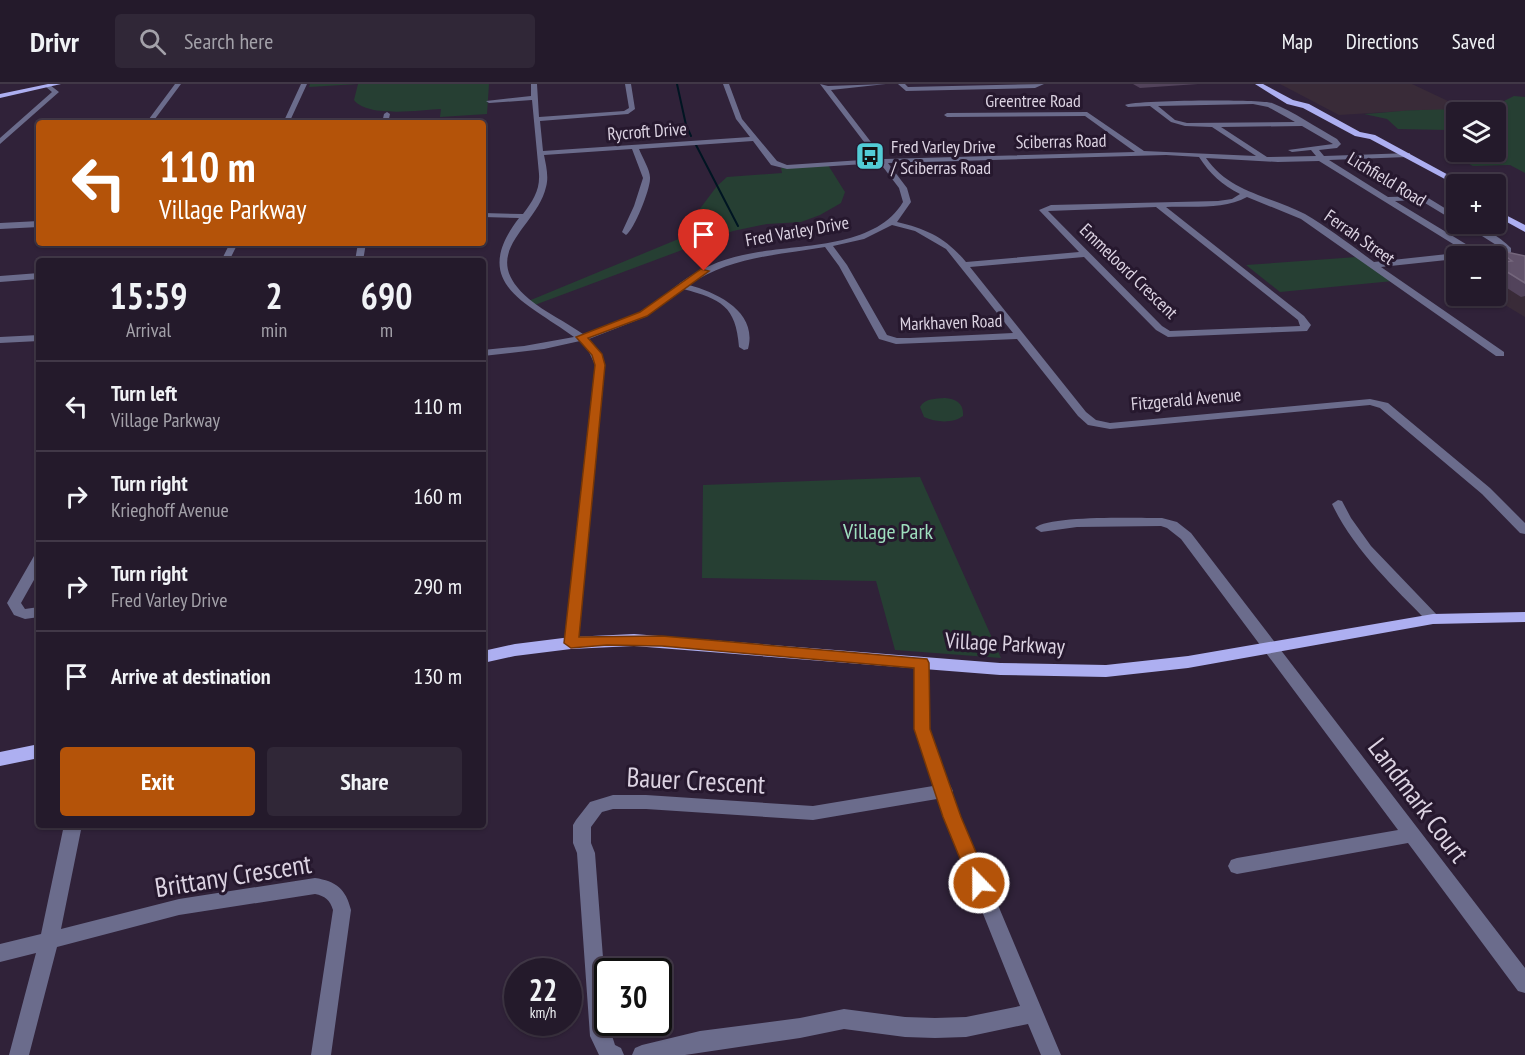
<!DOCTYPE html>
<meta charset="utf-8">
<style>
body{margin:0;font-family:"PT Sans Narrow",sans-serif;background:#302737;color:#f1f3f6;height:100vh;display:flex;flex-direction:column;font-size:22px;white-space:nowrap}
*{box-sizing:border-box;margin:0}
p{font-size:20px;color:#a3a1a9}
.icon{flex:none;width:33px;height:33px;fill:none;stroke:currentColor;stroke-width:2;stroke-linecap:round;stroke-linejoin:round}
.map{position:relative;flex:1;overflow:hidden}
.details{position:absolute;left:36px;top:174px;width:450px;height:570px;display:flex;flex-direction:column;background:#241a2b;border-radius:6px;box-shadow:0 2px 4px #0004,0 0 0 2px #413847}
.details>*{flex:none}
.banner{position:absolute;left:36px;top:36px;width:450px;height:126px;border-radius:6px;box-shadow:0 2px 4px #0004,0 0 0 2px #413847;background:#b45309;color:#fff;overflow:hidden}
.tools{position:absolute;left:1446px;top:18px;display:grid;gap:12px}
.tools a{display:grid;place-items:center;width:60px;height:60px;border-radius:6px;background:#241a2b;box-shadow:0 2px 4px #0004,0 0 0 2px #413847;font-size:30px}
.speed{position:absolute;left:504px;top:874px;display:flex;gap:12px;font-size:30px;font-weight:700;text-align:center}
.speed>*{display:grid;place-content:center;width:78px;height:78px;border-radius:50%;background:#241a2b;box-shadow:0 2px 4px #0004,0 0 0 2px #413847;line-height:1}
.speed small{font-size:15px;font-weight:400}
.speed .limit{border:3px solid #111;border-radius:9px;background:#fff;color:#111}
.pin{position:absolute;display:grid;place-items:center;width:51px;height:51px;color:#fff;margin:-62px -26px;border-radius:50% 50% 50% 0;rotate:-45deg;box-shadow:0 0 6px #0007}
.pin .icon{rotate:45deg}
.me{position:absolute;width:66px;margin:-33px;rotate:338deg;stroke-linejoin:round;filter:drop-shadow(0 0 4px #0008)}
.turn{display:flex;align-items:center;gap:21px;height:126px;padding:0 24px;font-size:27px}
.turn .icon{width:78px;height:78px;stroke-width:2.5}
.turn b{display:block;font-size:42px;line-height:51px}
.eta{display:flex;justify-content:space-evenly;align-items:center;height:102px;text-align:center}
.eta b{font-size:36px;font-weight:600;line-height:42px}
.action{display:flex;gap:12px;margin-top:auto;padding:12px 24px}
.action a{flex:1;height:69px;border-radius:6px;background:#b45309;color:#fff;font-size:24px;font-weight:600;line-height:69px;text-align:center}
.action a+a{background:#302737;color:#f1f3f6}
ul{padding:0;list-style:none}
li{display:flex;align-items:center;gap:18px;height:90px;padding:0 24px;border-top:2px solid #413847}
li div{flex:1}
li b{display:block;font-size:22px}
li em{font-style:normal}
header{display:flex;align-items:center;gap:36px;box-sizing:border-box;height:84px;padding:0 30px;background:#241a2b;border-bottom:2px solid #413847}
header strong{font-size:28px}
nav{display:flex;gap:33px;margin-inline-start:auto;font-size:21px}
.search{width:420px;height:54px;background:#302737;display:flex;align-items:center;gap:15px;box-sizing:border-box;padding:0 21px;border-radius:6px;color:#a3a1a9;font-size:22px}
.map>svg:first-child{display:block}
</style>
<header>
<strong>Drivr</strong>
<div class="search"><svg class="icon" aria-label="search" viewBox="0 0 24 24"><circle cx="10" cy="10" r="6"/><path d="M15 15l6 6"/></svg>Search here</div>
<nav><a>Map</a><a>Directions</a><a>Saved</a></nav>
</header>
<div class="map">
<svg width="1525" height="971" viewBox="0 0 1525 971">
<rect width="100%" height="100%" fill="#302239"/>
<path fill="#392b38" d="M1280 0H1412L1467 26H1421L1339 31Z
M1525 173V233L1490 212H1496V174Z"/>
<path fill="#263f33" d="M310 0H489L487 30 440 33 441 25C420 26 368 34 354 16L358 0 309 3Z
M1514 12 1525 13V89L1510 81 1473 82 1456 73 1505 71 1496 63V28H1456V48L1448 46 1398 45 1387 35 1364 30C1383 29 1402 26 1421 26 1448 25 1474 26 1501 23L1504 17Z
M828 81 845 108 841 119 820 131 801 138 767 140 733 147 532 222 526 218 693 149V134L717 102 727 93 782 89 781 84Z
M1357 173 1393 197 1280 208 1246 181Z
M945 314C956 315 964 319 963 332 952 340 935 338 924 333L920 323C925 314 935 315 945 314Z
M920 393 1001 574 895 566 876 497 702 494 703 401Z"/>
<g fill="none" stroke-linecap="round" stroke-linejoin="round">
<path stroke="#001522" stroke-width="2" d="M677 0 686 41 691 52
M696 61 738 142"/>
<path fill="#6b6c8c" fill-rule="evenodd" d="M175 0H181L152 39H146Z
M301 0H307L289 39H283Z
M531 0H537L539 33 624 27 629 24 625 0H631L635 25 628 30 540 37 543 67 750 53 736 35 723 0H729L742 35 777 77 787 81 877 75 820 0 828 2 886 0 831 6 884 75 1135 68 1085 32 947 33 944 31 947 29 1087 28 1144 67 1256 72 1212 43 1185 42 1171 38 1150 22 1128 23 1125 21C1134 16 1259 15 1272 19 1293 27 1317 44 1337 55L1341 60 1337 64 1319 66 1324 72 1410 69V73H1407L1329 76 1388 113 1425 112 1456 131V136H1453L1420 116 1395 117 1474 165 1501 164 1463 140C1480 140 1500 153 1511 164V168L1508 169 1474 171 1472 172H1456V175L1381 183 1504 268V272H1496L1301 135 1247 113C1224 126 1192 122 1166 123L1304 232 1311 241 1307 247 1168 253 1156 246 1084 173 970 183 1086 328 1096 336 1110 339 1370 315 1388 319 1490 404 1525 439V450L1520 449 1482 410 1380 324 1370 321 1110 345 1088 341 1078 332 1017 255 896 260 879 255 839 182 825 163C778 171 730 173 689 201 718 209 758 228 748 265L744 266 739 263C736 222 721 215 683 205L645 233 589 255 599 267 605 281 578 559 576 563H566L564 559 595 281 589 268 580 257 544 265 483 272V266L524 262 574 253C528 219 468 200 519 134L483 133V129L523 130C533 117 540 106 539 90L532 16 489 19 486 17 531 12ZM1253 20 1268 23 1295 38 1187 39 1175 36 1158 22ZM1302 42 1333 60 1288 66 1292 68 1311 66 1316 72 1267 73 1221 43ZM753 57 771 81 787 85 880 79 899 104 903 118C874 167 793 159 743 171 720 176 699 185 680 199 668 208 656 218 643 226 625 237 604 244 583 250 566 238 546 229 529 215 475 169 537 144 546 103 549 93 546 81 544 71L632 65 643 94 634 122 622 148 626 151C634 146 650 106 650 95 651 87 642 73 639 65ZM1166 71 1199 73C1210 90 1222 101 1240 110L1232 115 1218 117 1051 121 1039 126 1079 168 966 178C946 154 927 145 897 138L911 118 907 104 888 79ZM1206 74 1278 78 1319 77 1466 168 1374 178C1352 162 1329 144 1305 130 1271 112 1230 109 1206 74ZM1156 123 1298 236 1300 242 1170 247 1162 242 1048 127ZM892 141 915 147 946 165 1013 249 910 254H897L887 251 847 181 833 162 864 155Z
M898 0H905L908 3 1044 0 1035 4 906 7Z
M46 1H50L59 8 0 60V54L52 8 46 3Z
M387 28 390 30 388 39H382L384 30Z
M39 137V143L0 145V139Z
M230 159H238L229 177H221Z
M358 159H366L363 177H355Z
M39 189V195L0 198V192Z
M39 251V257L0 259V253Z
M1338 416 1342 417 1351 434 1371 462 1438 532 1440 535 1438 538H1428C1393 502 1354 466 1332 420Z
M1162 434 1177 438 1191 449 1525 884V909L1518 907 1408 759 1237 790 1231 788 1228 782 1231 776 1237 774 1398 746 1181 455 1167 444 1161 442 1077 443 1041 448 1035 444C1048 431 1139 434 1162 434Z
M39 471V487L21 519 25 525 39 523V533L25 535 14 531 7 519 34 472Z
M922 574 927 575 929 579C930 600 927 625 930 646 934 667 944 689 953 707L952 710 961 733 1061 971H1041L1028 940 966 953 935 954 905 953 844 945 800 954 685 971H632L635 964 642 961 700 947 800 934 844 925 905 933 935 934 966 933 1020 922 937 715 813 736 646 725H613L602 728 591 743V759L595 769 608 939 615 961 621 964 624 971H599L590 952 577 769 573 759V741L576 736 590 718 613 711H646L813 722 933 702 914 645 915 579 917 575Z
M64 741H82L61 845 179 815 315 794C336 797 346 805 351 826L331 971H311L333 826C330 816 325 812 315 810L179 831 57 863 29 971H9L36 869 0 878V860L41 850Z"/>
<path fill="#adaff1" fill-rule="evenodd" d="M48 0H61L0 14V10Z
M1255 0H1263L1293 16 1309 20 1360 48 1375 51 1465 100 1456 101 1370 55 1355 52 1303 24 1287 20Z
M1496 126 1525 141V148L1496 132Z
M1525 528V538L1433 540 1188 584 1106 593 1000 591 634 562 571 565 515 572 483 579V567L515 560 571 553 634 550 1000 579 1106 581 1188 572 1433 530Z
M39 660V674L0 682V668Z"/>
</g>
<path fill="#52435b" d="M1133 0H1198L1140 4Z
M1497 166 1525 172V212L1521 213 1496 197V172H1493Z"/>
<path fill="#61526a" stroke="#74667c" stroke-width="1.5" d="M1497 166 1525 172V199L1496 181V179L1512 177Z"/>
<path fill="#b45309" stroke="#753606" stroke-width="1.5" d="M701 185 709 187 647 232 588 254 602 270 605 281 579 553 662 552 927 575 929 579 930 645 961 733 989 799 986 805 979 807 973 805 970 799 943 733 914 645V584L662 562 607 561 571 564 564 559 595 281 592 271 576 253 640 228Z"/>
<defs>
<g id="bus-square" transform="scale(1.5)"><rect x="-9" y="-9" width="18" height="18" rx="4" fill="#52ccd6" stroke="#26182e"/><path d="M-5-6H5V4H4V6H2V4H-2V6H-4V4H-5ZM-3.5-4V0h7V-4ZM-3.5 1.2v1.5H-2V1.2ZM2 1.2v1.5H3.5V1.2Z" fill="#111"/></g>
</defs>
<g fill-rule="evenodd">
<use href="#bus-square" x="870" y="72"/>
</g>
<g text-anchor="middle" dominant-baseline="central" stroke-width="6" stroke-linejoin="round" paint-order="stroke">
<g font-size="18" fill="#dcd3e2" stroke="#26182e">
<text x="1033" y="16">Greentree Road</text>
<text transform="translate(647 47) rotate(-4)">Rycroft Drive</text>
<text transform="translate(1061 57) rotate(-1)">Sciberras Road</text>
<text transform="translate(1387 95) rotate(31)">Lichfield Road</text>
<text transform="translate(797 147) rotate(-10)">Fred Varley Drive</text>
<text transform="translate(1360 153) rotate(35)">Ferrah Street</text>
<text transform="translate(1129 187) rotate(44)">Emmeloord Crescent</text>
<text transform="translate(951 238) rotate(-2)">Markhaven Road</text>
<text transform="translate(1186 315) rotate(-5)">Fitzgerald Avenue</text>
</g>
<g font-size="18" fill="#dcd3e2" stroke="#26182e" text-anchor="start">
<text x="891" y="62">Fred Varley Drive<tspan x="891" dy="21">/ Sciberras Road</tspan></text>
</g>
<g font-size="22" fill="#9edfbe" stroke="#26182e">
<text x="888" y="447">Village Park</text>
</g>
<g font-size="22" fill="#dcd3e2" stroke="#26182e">
<text transform="translate(1005 559) rotate(3)">Village Parkway</text>
</g>
<g font-size="27" fill="#dcd3e2" stroke="#26182e">
<text transform="translate(696 696) rotate(3)">Bauer Crescent</text>
<text transform="translate(1419 716) rotate(53)">Landmark Court</text>
<text transform="translate(233 791) rotate(-9)">Brittany Crescent</text>
</g>
</g>
</svg>
<div class="tools">
<a><svg class="icon" aria-label="layers" viewBox="0 0 24 24"><path d="M12 4l9 5-9 5-9-5zM3 14l9 5 9-5"/></svg></a>
<a>+</a>
<a>−</a>
</div>
<div class="speed"><div>22<small>km/h</small></div><div class="limit">30</div></div>
<div class="pin" style="left:704px;top:187px;background:#d93025"><svg class="icon" aria-label="arrive" viewBox="0 0 24 24"><path d="M6 21V4h12l-3 4 3 4H6"/></svg></div>
<svg class="me" style="left:979px;top:799px" viewBox="-20 -20 40 40"><circle r="17" fill="#b45309" stroke="#fff" stroke-width="3"/><path d="M0-11L8 9 0 5-8 9z" fill="#fff"/></svg>
<div class="banner">
<div class="turn"><svg class="icon" aria-label="left" viewBox="0 0 24 24"><path d="M17 20v-9H6M10 6l-5 5 5 5"/></svg><div><b>110 m</b>Village Parkway</div></div>
</div>
<section class="details">
<div class="eta">
<div><b>15:59</b><p>Arrival</p></div>
<div><b>2</b><p>min</p></div>
<div><b>690</b><p>m</p></div>
</div>
<ul>
<li><svg class="icon" aria-label="left" viewBox="0 0 24 24"><path d="M17 20v-9H6M10 6l-5 5 5 5"/></svg><div><b>Turn left</b><p>Village Parkway</p></div><em>110 m</em></li>
<li><svg class="icon" aria-label="right" viewBox="0 0 24 24"><path d="M7 20v-9h11M14 6l5 5-5 5"/></svg><div><b>Turn right</b><p>Krieghoff Avenue</p></div><em>160 m</em></li>
<li><svg class="icon" aria-label="right" viewBox="0 0 24 24"><path d="M7 20v-9h11M14 6l5 5-5 5"/></svg><div><b>Turn right</b><p>Fred Varley Drive</p></div><em>290 m</em></li>
<li><svg class="icon" aria-label="arrive" viewBox="0 0 24 24"><path d="M6 21V4h12l-3 4 3 4H6"/></svg><div><b>Arrive at destination</b></div><em>130 m</em></li>
</ul>
<div class="action"><a>Exit</a><a>Share</a></div>
</section>
</div>
